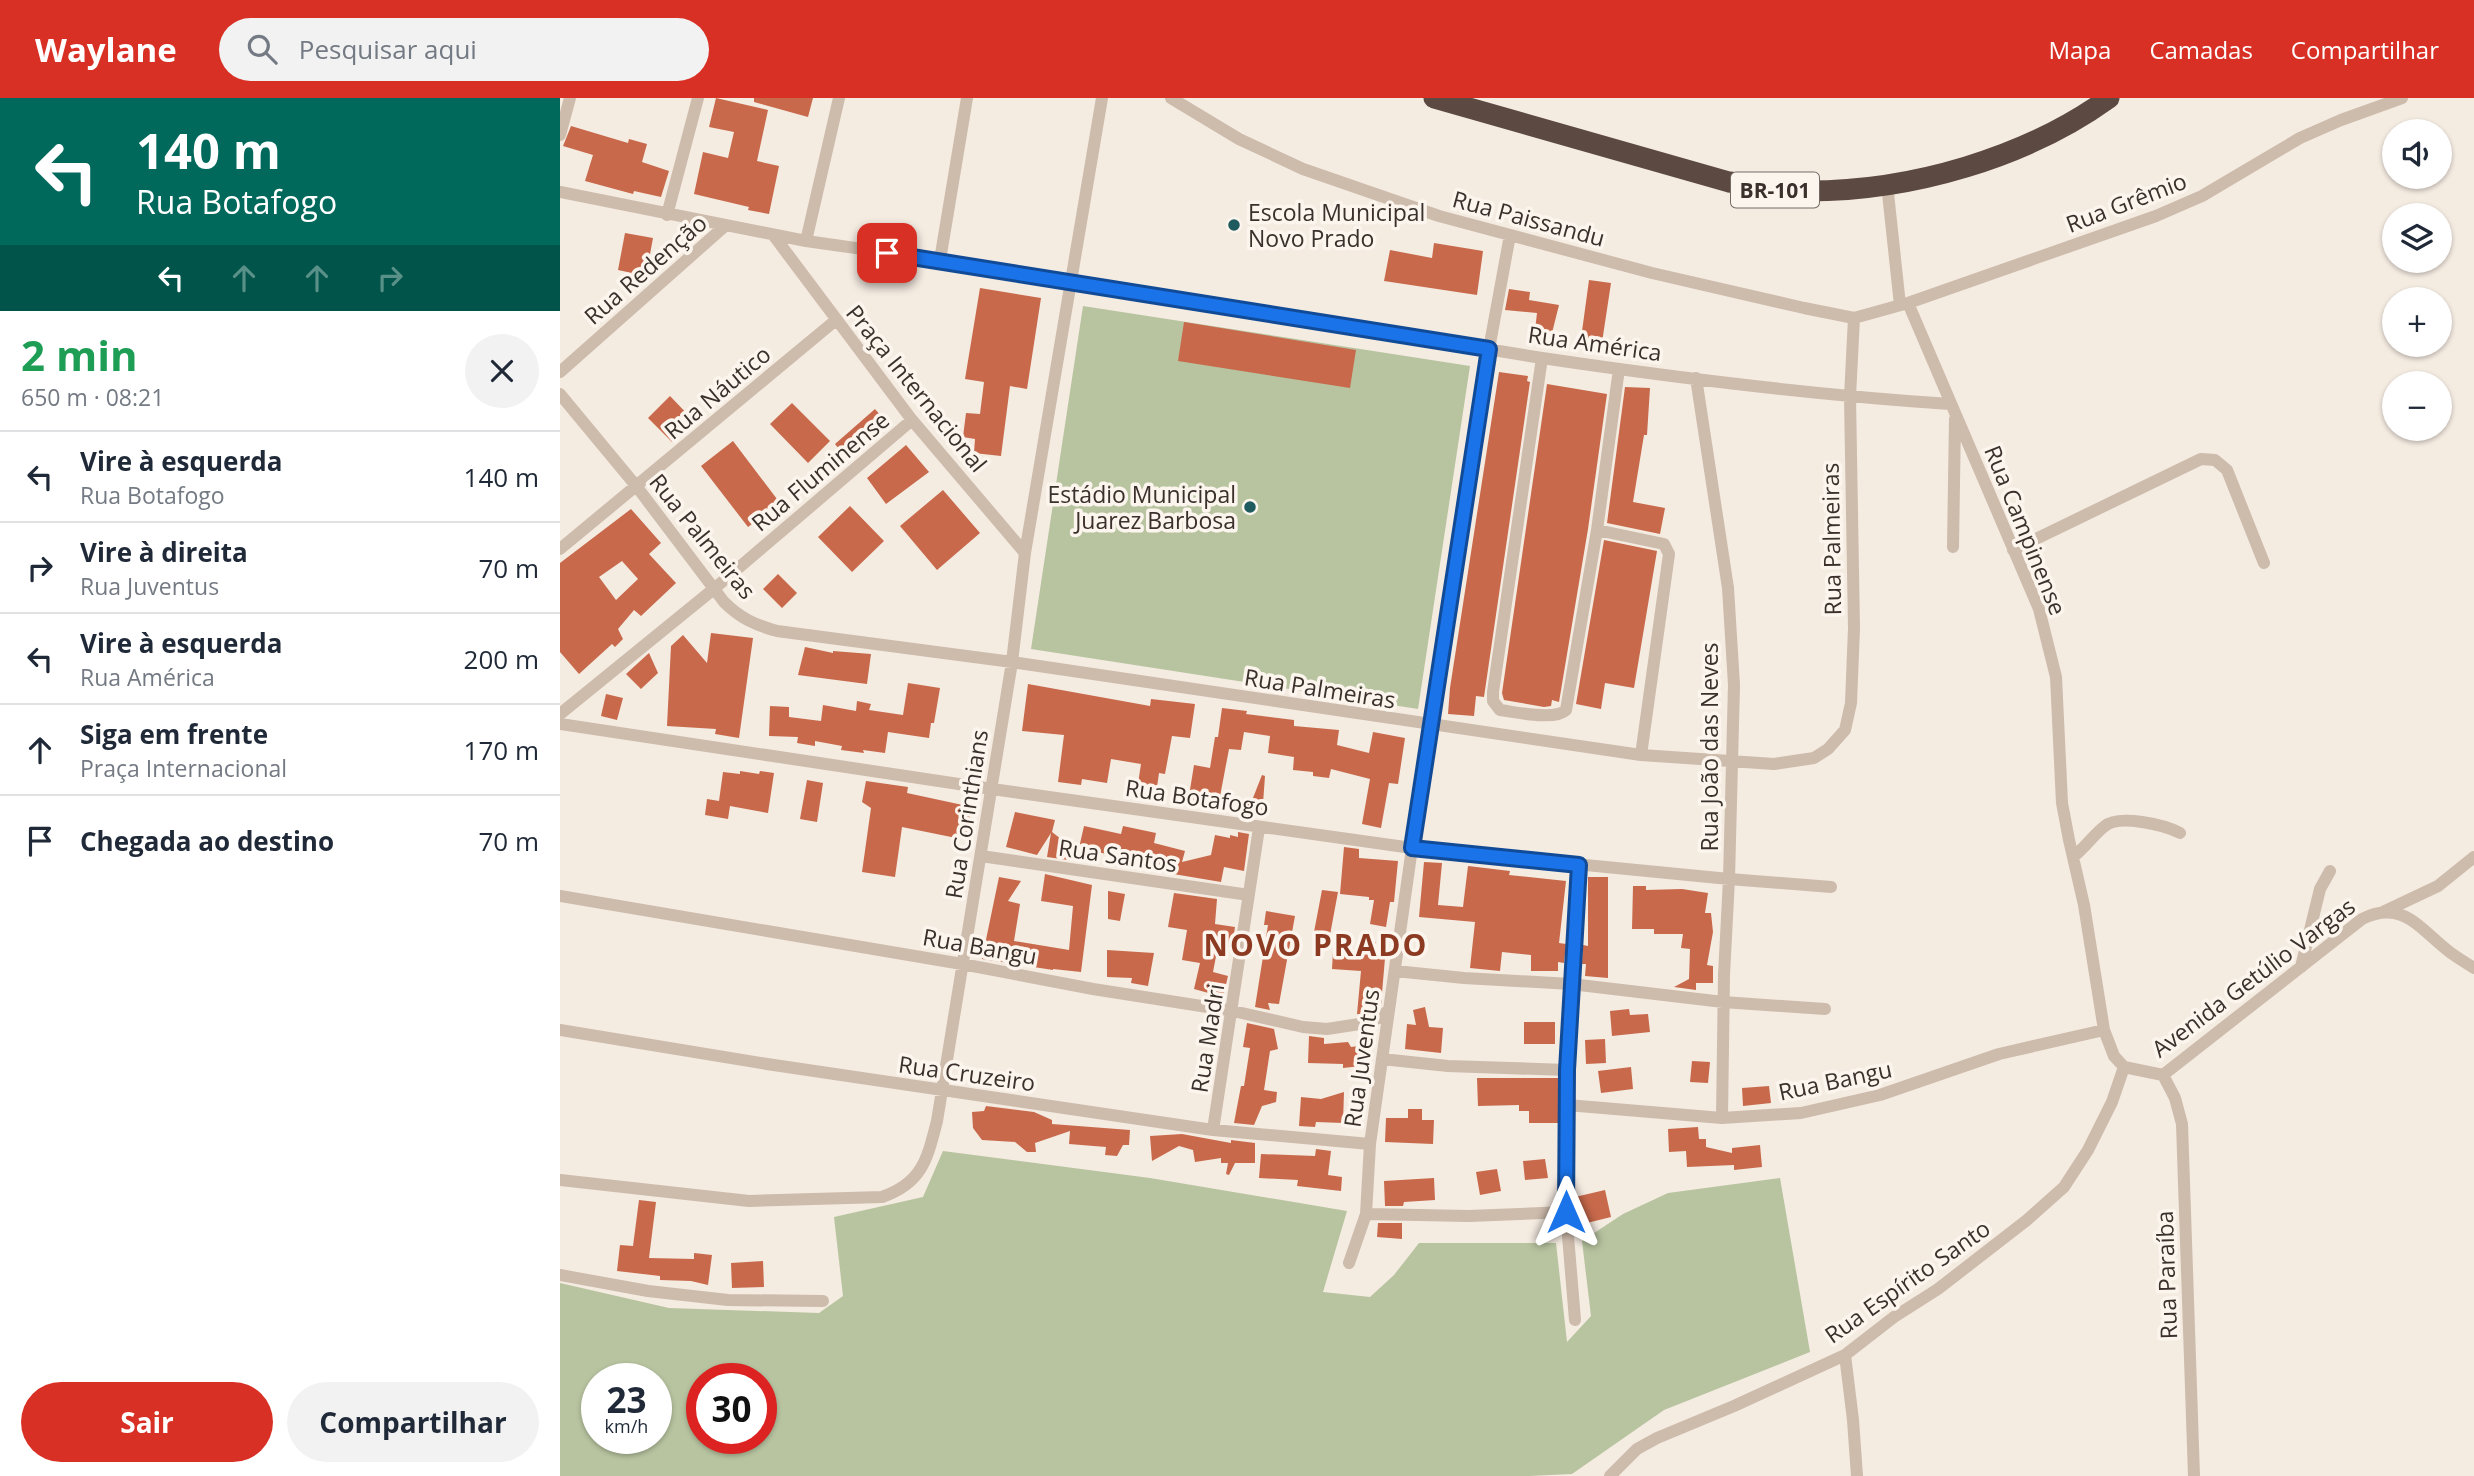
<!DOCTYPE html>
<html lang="pt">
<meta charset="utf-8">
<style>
body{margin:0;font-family:"Open Sans",sans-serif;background:#f2f2f3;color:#1f2937;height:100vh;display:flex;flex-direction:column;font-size:26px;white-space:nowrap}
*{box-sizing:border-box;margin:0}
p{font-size:23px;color:#747a83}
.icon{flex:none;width:38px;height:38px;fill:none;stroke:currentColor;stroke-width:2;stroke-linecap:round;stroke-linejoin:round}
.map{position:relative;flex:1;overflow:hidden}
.panel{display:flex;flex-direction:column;background:#fff;width:560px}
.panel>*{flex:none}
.guide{background:#00695c;color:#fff;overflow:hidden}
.tools{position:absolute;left:1822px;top:21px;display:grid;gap:14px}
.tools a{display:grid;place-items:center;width:70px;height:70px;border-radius:50%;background:#fff;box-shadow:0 2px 5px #0004;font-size:35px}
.speed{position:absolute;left:21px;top:1265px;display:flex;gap:14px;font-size:35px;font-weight:700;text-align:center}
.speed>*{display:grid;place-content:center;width:91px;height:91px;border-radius:50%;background:#fff;box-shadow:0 2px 5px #0004;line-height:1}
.speed small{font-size:18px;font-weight:400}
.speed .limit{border:10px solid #d22;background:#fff;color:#111}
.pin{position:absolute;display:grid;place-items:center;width:60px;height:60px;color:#fff;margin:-30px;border-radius:14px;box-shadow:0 4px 10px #0006}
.me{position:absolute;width:77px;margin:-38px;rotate:0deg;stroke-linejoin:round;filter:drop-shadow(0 0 5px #0008)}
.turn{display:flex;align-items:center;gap:24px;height:147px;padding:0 21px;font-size:32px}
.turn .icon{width:91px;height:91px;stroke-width:2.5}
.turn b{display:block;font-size:49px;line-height:60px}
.lanes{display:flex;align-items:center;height:66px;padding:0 21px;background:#0003;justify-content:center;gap:35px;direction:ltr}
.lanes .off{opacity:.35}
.round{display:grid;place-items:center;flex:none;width:74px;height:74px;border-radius:37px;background:#f2f2f3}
.headline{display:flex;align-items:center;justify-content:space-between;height:119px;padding:0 21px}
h1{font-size:42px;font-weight:700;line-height:52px;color:#1e9e55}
.cta{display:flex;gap:14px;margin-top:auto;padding:14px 21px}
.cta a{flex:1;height:80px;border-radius:42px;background:#d93025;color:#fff;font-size:28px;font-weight:700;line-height:80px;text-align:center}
.cta a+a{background:#f2f2f3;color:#1f2937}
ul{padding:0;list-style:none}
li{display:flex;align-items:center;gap:21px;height:91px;padding:0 21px;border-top:2px solid #e0e1e3}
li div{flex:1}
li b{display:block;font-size:26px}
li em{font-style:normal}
header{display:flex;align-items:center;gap:42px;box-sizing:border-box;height:98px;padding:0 35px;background:#d93025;color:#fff}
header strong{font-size:33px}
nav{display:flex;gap:38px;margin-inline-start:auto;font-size:24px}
.search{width:490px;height:63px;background:#f2f2f3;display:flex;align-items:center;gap:18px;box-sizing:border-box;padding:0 24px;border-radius:38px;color:#747a83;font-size:26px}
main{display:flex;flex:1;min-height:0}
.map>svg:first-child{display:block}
</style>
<header>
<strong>Waylane</strong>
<div class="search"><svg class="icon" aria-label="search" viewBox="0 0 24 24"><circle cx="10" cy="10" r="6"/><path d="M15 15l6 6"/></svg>Pesquisar aqui</div>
<nav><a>Mapa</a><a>Camadas</a><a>Compartilhar</a></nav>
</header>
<main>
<section class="panel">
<div class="guide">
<div class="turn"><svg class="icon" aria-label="left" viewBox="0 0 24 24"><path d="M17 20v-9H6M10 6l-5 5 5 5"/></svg><div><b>140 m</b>Rua Botafogo</div></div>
<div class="lanes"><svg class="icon" aria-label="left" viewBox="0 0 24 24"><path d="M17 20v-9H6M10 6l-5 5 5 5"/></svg><svg class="icon off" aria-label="ahead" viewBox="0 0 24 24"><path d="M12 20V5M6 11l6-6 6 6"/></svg><svg class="icon off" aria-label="ahead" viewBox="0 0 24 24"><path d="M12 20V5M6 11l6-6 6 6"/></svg><svg class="icon off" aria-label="right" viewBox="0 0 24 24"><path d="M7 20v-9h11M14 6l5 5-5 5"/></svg></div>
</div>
<div class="headline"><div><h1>2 min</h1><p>650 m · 08:21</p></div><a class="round"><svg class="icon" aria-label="close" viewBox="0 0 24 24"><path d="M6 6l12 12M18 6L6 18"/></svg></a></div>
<ul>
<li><svg class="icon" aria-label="left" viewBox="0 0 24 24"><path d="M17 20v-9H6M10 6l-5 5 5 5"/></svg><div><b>Vire à esquerda</b><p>Rua Botafogo</p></div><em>140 m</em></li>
<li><svg class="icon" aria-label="right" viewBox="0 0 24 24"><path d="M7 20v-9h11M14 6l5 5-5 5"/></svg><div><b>Vire à direita</b><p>Rua Juventus</p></div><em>70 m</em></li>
<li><svg class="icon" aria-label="left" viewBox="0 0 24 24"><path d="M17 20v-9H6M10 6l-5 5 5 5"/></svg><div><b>Vire à esquerda</b><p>Rua América</p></div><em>200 m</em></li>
<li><svg class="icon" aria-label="ahead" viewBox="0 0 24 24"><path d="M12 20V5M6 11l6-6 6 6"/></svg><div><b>Siga em frente</b><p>Praça Internacional</p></div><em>170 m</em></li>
<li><svg class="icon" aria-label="arrive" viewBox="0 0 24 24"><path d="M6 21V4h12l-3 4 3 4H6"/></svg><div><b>Chegada ao destino</b></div><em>70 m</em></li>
</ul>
<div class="cta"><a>Sair</a><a>Compartilhar</a></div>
</section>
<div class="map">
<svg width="1914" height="1378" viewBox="0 0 1914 1378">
<rect width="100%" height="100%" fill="#f4ebe1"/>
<path fill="#b8c4a0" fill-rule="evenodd" d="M523 208 910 268 858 611 471 551Z
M383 1053 590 1080 787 1113 763 1194 810 1199 834 1177 859 1145H996L1007 1244 1031 1218 1022 1143 1063 1116 1108 1095 1220 1080 1250 1254 1104 1312 1012 1376 969 1378H0V1185L109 1210 259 1215 283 1198 274 1119 363 1099ZM37 1281H96V1340H37ZM142 1281H201V1340H142Z"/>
<path fill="#c8694b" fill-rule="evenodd" d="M156 0 208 12 197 63 219 68 209 116 188 112 189 109 134 96 143 54 168 60 174 34 149 29Z
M194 0H253L248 19 194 4Z
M11 28 68 45 69 41 87 46 82 64 109 73 101 99 74 93 73 96 25 83 33 57 3 48Z
M65 135 93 140 86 178 58 172Z
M874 145 923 153 917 197 824 183 830 152 872 160Z
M1029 182 1051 185 1041 251 1020 248Z
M420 190 481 200 467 291 450 288 441 358 414 355 415 341 403 339 406 315 420 316 424 284 405 281Z
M949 191 970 194 969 202 999 207 992 235 975 232 977 215 945 212Z
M624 224 796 252 790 290 618 263Z
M939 274 968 278 967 283 970 284 924 599 916 598 914 618 888 616 890 590Z
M987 286 1047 296 1028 431 999 604 992 602 991 608 984 609 944 602 942 595Z
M1065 289 1090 290 1087 337H1084L1073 404 1105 410 1100 436 1047 425Z
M110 298 134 323 112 344 88 320Z
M232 305 270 343 248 365 210 326Z
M315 311 328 326 287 361 275 346Z
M173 343 220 405 188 429 141 368Z
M346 347 369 374 326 406 307 380Z
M383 392 420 435 377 472 340 428Z
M290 408 324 443 292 474 258 439Z
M71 411 101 445 89 456 116 485 81 518 74 512 58 531 63 541 55 549 52 546 19 576 0 554V465ZM62 463 78 481 56 502 39 479Z
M1044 442 1097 453 1074 590 1045 585 1041 611 1016 606Z
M218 476 237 495 222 510 203 491Z
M151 535 193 540 179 640 155 636 156 631 107 628 111 548 123 537 147 565Z
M245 549 273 555V553L311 556 307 586 238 577Z
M89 555 98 575 81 591 66 576Z
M348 585 380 590 374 625H371L369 640 328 634 325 655 303 652 304 655 281 652 282 648 255 643V648L237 645 238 639 209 638 210 608 229 609V619L261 623 263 607 296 613 297 603 311 606 309 612 343 617Z
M468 586 590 608 591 601 635 606 630 640 612 638 605 676 599 675 596 696 577 692 581 666 551 661 547 685 522 681 521 687 498 684 504 637 462 633Z
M46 596 63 600 57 622 41 618Z
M662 610 687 613 686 616 734 622V628L779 632 777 647 809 655 813 634 845 640 838 686 829 685 821 730 802 726 810 681 771 671 769 680 753 678V674L733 672 734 659 708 655 710 638 684 634 681 652 669 651 658 709 628 704 634 667 650 670 655 639H658Z
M180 673 199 676 200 673 214 675 208 715 170 708 168 721 145 717 147 701 159 703 163 674 180 676Z
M702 677 705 678 702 719 680 717 681 704 691 705Z
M247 682 263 685 257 724 240 721Z
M306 683 348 689 347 695 412 709 406 742 342 729 335 779 302 774 311 710 302 704Z
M455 714 495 722 492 734 510 748 508 762 487 759 491 735 477 757 446 749Z
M524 728 561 736 563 728 596 735 594 745 625 753 622 764 651 757 655 737 670 740V737L678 739V734L689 736 684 773 664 769 661 784 554 766 556 758 519 750Z
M784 749 799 751V760L838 763 834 804H830L826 829 810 826 814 802H809V799L780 796Z
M864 764 882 765 878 807 903 809 908 768 950 773 949 777 1006 783 999 845 1006 846 1004 865 998 864V873H971V857L942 854 940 873 910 870 915 824 859 819Z
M485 776 532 787 521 874 493 871V872L422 861 439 779 461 783 448 803 460 806 454 843 509 852 513 808 481 803Z
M1028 779H1048V880L1025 878 1026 866H1022L1023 847 1028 848Z
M1073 788H1086V792L1122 791 1148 795 1145 815H1151L1153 834 1147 867 1153 868V885H1136V892L1114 889 1129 881 1130 851 1121 850 1123 836H1094V831H1072Z
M762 792 778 794 770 837 754 834Z
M548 793 565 796 560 823 548 821Z
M614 795 657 801 655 826 675 829 672 850 658 848 653 874 668 878 663 899 634 891 640 865 622 862 627 832 608 829Z
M706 813 735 818 719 906 708 905 710 912 695 909 708 827H704Z
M804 843 816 844 815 859 825 860 821 907 815 912 801 917 797 916 801 873 772 871 773 854 802 857Z
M547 852 594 855 588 888 571 885 572 880 547 879Z
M865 909 869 929 883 930 881 955 845 951 847 926 856 927 853 912Z
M1069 911 1070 917 1088 916 1090 934 1052 938 1050 913Z
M964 924H995V946H964Z
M687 925 714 931 718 951 710 953 704 992 717 994 716 1004 702 1008 694 1027 674 1025 681 988H684L690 950 683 949Z
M749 938 764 940V946L788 944 791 949 799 948 801 968 783 970V966L748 965Z
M1045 941 1046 965 1026 966 1025 942Z
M1132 963 1150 964 1148 985 1130 984Z
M1071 969 1073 991 1041 995 1038 973Z
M917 980H998V1025H969V1013H959V1007L918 1008Z
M1209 988 1211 1005 1183 1008 1182 990Z
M784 994 783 1025 756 1024 755 1029 739 1028 741 999 761 1001Z
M426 1008 474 1014 492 1022V1026L570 1032 569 1047H563L557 1058 545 1057 546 1049 509 1046 510 1033 475 1045 476 1054H467L455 1044 422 1042 413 1030 412 1014 424 1013Z
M848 1011H862V1022H874L873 1046 825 1044 826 1020H848Z
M1138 1029 1139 1041H1146V1049L1172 1055V1050L1200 1047 1202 1069 1174 1072V1067L1127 1069 1126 1053 1109 1054 1108 1031Z
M622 1036 671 1045V1042L695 1045V1065H675L669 1077 666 1076 668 1065H661V1060L635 1064 633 1052 619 1048 592 1063 590 1038Z
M756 1051 771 1053 768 1077 782 1079 781 1093 737 1088 738 1082 699 1080 701 1056 755 1058Z
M985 1061 988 1080 965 1082 963 1063Z
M937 1071 941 1093 920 1097 916 1074Z
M874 1080 875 1102 844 1104 843 1108H825L824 1083Z
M1045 1092 1051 1119 1019 1127 1015 1099Z
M79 1102 96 1104 89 1160 134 1161V1155L152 1157 148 1187 131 1183 100 1182V1178L57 1173 60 1147 73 1148Z
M818 1125H842V1141L817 1139Z
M203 1163 204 1189 172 1190 171 1165Z"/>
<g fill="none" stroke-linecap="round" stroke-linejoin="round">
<path stroke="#cdbbac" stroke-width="12" d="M611 0 679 41 743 71 879 118 1092 175 1244 210 1294 220 1348 205 1596 118 1642 98 1740 40 1781 22 1842 0
M0 37 10 0
M1327 86 1340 207
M0 94 246 143 380 162 982 260C1117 280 1254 297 1390 306
M107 117 138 0
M214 138 352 322 465 455
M246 143 279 0
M380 162 407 0
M1348 205 1479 511 1496 579 1502 705 1509 742 1524 807 1544 932 1554 958 1564 969
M982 260 933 594V603L940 612C956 614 995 623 1006 612L1037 432 1059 271
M0 274 166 127
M1136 280 1168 490 1174 587 1169 781 1164 877 1162 1020
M0 296 77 389 164 504C180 520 195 527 217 533L452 564 1081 657 1214 666 1254 660 1268 651 1285 632 1291 605 1294 530 1290 299 1294 220
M1037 432 1104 446 1109 456 1081 657
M1393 449 1395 321
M0 451 276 222
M1453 452 1641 361 1655 362 1667 372 1704 465
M0 616 155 490 352 322
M0 626 432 691 852 750 1169 781 1271 789
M421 758 689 797
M1513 759C1526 749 1534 736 1545 728 1559 716 1605 727 1620 735
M0 798 402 866 533 891 673 913 743 929 767 931 806 925 819 920 829 912
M1823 814 1878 788 1914 759
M1741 869 1760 791 1770 773
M835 873 904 880 1011 886 1163 904 1265 911
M0 932 207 966 653 1032 810 1046
M822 961 888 968 1007 972
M1564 969 1603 977 1802 821C1844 800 1861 833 1891 855 1898 860 1906 865 1914 870
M1603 977 1615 1000 1622 1026 1634 1378
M1007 1007 1162 1020 1241 1015 1320 997 1439 956 1544 932
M653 1032 699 730
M0 1082 189 1103 322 1099C362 1085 367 1062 377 1023L452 564 465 455 542 0
M806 1116 909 1118 1006 1114
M789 1165 806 1116 810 1046 852 750 929 251 950 137
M0 1177 88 1193 168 1202 263 1203
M1015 1222 1006 1114 1007 972 1019 767
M1285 1257 1293 1322 1297 1378
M1050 1378 1077 1351 1097 1340 1174 1308 1285 1257 1334 1219 1378 1191 1467 1122 1504 1089 1528 1052 1552 1004 1564 969"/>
<path stroke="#5c4a42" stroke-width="21" d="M874 0 1169 84C1195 88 1221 93 1248 93 1351 93 1466 60 1549 0"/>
</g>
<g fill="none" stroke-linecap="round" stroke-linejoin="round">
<g stroke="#114b97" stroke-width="18">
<path id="route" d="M327 155 929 251 852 750 1019 767 1007 972 1006 1114"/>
</g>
<use href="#route" stroke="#1a73e8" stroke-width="12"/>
</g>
<g fill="#1f5a5e" stroke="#fbf5ee" stroke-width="2.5">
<circle cx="674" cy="127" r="7"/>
<circle cx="690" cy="409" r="7"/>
</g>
<g text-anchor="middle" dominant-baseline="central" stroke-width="7" stroke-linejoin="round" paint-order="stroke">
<rect fill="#fbf5ee" stroke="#756b66" stroke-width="2" x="1171" y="74.5" width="88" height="35" rx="5"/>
<g font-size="21" font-weight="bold" fill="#3b302b">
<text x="1215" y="92">BR-101</text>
</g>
<g font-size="23" fill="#3b302b" stroke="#fbf5ee">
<text transform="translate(1566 104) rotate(-21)">Rua Grêmio</text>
<text transform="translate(969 120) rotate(15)">Rua Paissandu</text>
<text transform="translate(85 171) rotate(-41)">Rua Redenção</text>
<text transform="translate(1035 245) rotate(8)">Rua América</text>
<text transform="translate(357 290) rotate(51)">Praça Internacional</text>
<text transform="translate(157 294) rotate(-40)">Rua Náutico</text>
<text transform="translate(260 373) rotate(-40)">Rua Fluminense</text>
<text transform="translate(1466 432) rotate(68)">Rua Campinense</text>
<text transform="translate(143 438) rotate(51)">Rua Palmeiras</text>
<text transform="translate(1271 441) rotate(-91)">Rua Palmeiras</text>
<text transform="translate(760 590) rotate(9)">Rua Palmeiras</text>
<text transform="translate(1149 649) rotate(-90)">Rua João das Neves</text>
<text transform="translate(637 699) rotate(8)">Rua Botafogo</text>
<text transform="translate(406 716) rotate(-81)">Rua Corinthians</text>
<text transform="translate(558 757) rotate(8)">Rua Santos</text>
<text transform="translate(420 848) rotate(10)">Rua Bangu</text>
<text transform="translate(1693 879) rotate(-37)">Avenida Getúlio Vargas</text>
<text transform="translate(647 940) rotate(-81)">Rua Madri</text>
<text transform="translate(801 960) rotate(-82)">Rua Juventus</text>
<text transform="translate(407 975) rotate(8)">Rua Cruzeiro</text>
<text transform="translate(1275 982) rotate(-12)">Rua Bangu</text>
<text transform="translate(1606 1177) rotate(-92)">Rua Paraíba</text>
<text transform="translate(1347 1183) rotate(-35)">Rua Espírito Santo</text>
</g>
<g font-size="23" fill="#3b302b" stroke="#fbf5ee" text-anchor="start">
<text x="688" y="114">Escola Municipal<tspan x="688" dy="26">Novo Prado</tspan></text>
<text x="676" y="396" text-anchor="end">Estádio Municipal<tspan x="676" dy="26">Juarez Barbosa</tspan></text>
</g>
<g font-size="30" font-weight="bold" letter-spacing="2" fill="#8c3b22" stroke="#fbf5ee">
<text x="756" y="846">NOVO PRADO</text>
</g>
</g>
</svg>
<div class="tools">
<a><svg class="icon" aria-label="sound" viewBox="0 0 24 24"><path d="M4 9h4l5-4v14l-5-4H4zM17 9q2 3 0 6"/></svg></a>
<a><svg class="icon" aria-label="layers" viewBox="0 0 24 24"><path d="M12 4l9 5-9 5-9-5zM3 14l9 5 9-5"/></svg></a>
<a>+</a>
<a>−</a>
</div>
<div class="speed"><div>23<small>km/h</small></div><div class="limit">30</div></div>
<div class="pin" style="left:327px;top:155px;background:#d93025"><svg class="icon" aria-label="arrive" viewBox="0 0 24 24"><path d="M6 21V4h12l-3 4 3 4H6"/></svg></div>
<svg class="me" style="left:1006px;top:1114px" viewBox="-20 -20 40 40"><path d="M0-17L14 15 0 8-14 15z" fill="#1a73e8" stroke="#fff" stroke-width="4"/></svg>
</div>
</main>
